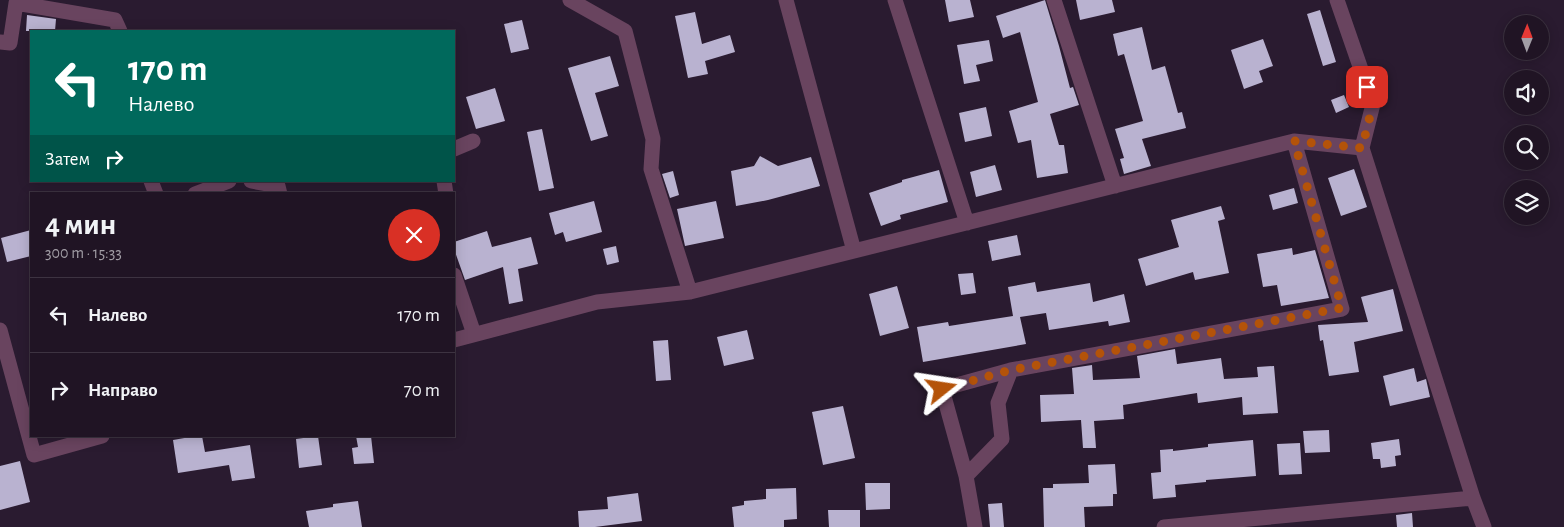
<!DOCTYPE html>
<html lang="ru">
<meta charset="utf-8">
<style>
body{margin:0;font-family:"Alegreya Sans",sans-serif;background:#2d2131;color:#f1f3f6;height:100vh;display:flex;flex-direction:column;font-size:19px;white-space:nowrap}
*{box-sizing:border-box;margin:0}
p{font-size:16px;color:#a29ea6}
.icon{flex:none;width:28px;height:28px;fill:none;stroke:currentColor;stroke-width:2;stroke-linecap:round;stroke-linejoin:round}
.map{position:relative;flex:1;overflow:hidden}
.panel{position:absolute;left:30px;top:192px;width:425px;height:245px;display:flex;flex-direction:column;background:#201424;border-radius:0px;box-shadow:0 2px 12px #0003,0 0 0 1px #3d3341}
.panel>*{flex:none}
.top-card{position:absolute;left:30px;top:30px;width:425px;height:152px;border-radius:0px;box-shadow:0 2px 12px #0003,0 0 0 1px #3d3341;background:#00695c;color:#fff;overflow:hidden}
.needle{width:32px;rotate:1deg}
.buttons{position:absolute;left:1504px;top:15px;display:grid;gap:10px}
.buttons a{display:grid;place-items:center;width:45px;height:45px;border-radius:50%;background:#201424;box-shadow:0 2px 12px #0003,0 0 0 1px #3d3341;font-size:25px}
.pin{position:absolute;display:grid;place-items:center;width:42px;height:42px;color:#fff;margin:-21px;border-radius:10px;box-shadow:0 2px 8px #0006}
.me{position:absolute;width:55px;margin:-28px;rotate:75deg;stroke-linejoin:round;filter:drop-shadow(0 0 4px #0008)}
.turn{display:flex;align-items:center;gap:18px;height:105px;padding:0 15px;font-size:22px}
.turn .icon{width:65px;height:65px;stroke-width:2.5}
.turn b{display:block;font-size:35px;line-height:42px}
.then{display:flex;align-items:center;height:48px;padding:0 15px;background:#0003;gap:10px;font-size:19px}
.round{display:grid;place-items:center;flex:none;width:52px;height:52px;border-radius:26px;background:#2d2131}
.headline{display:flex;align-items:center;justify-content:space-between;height:85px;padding:0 15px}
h1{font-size:30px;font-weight:600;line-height:38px}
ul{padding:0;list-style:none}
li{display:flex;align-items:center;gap:15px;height:75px;padding:0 15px;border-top:1px solid #3d3341}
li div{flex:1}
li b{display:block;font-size:19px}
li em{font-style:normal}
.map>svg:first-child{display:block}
</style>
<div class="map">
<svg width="1564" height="527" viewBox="0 0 1564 527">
<rect width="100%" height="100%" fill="#2a1b30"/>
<path fill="#b9b2d0" d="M945 0H970L974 17 949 22Z
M1045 0 1059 46 1070 88 1073 87 1079 105 1050 114 1059 145H1064L1068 173 1037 178 1031 140 1018 143 1009 111 1038 102 1020 32 1003 38 996 16Z
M1076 0H1112L1115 12 1080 20Z
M1320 10 1336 62 1323 66 1307 14Z
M695 12 702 44 730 35 735 52 705 61 708 74 688 78 675 16Z
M27 15 56 19 55 31H26Z
M522 20 529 49 511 53 504 24Z
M1142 27 1152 70 1165 66 1178 113 1182 112 1186 128 1142 139 1151 166 1124 174 1120 159 1124 158 1115 129 1143 121 1124 54 1118 56 1113 34Z
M1263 39 1273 66 1259 71 1263 82 1244 89 1231 50Z
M989 40 993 61 976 65 980 81 964 84 957 45Z
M610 56 619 86 595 93 608 136 591 141 568 68Z
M495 88 505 121 476 129 466 97Z
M1344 95 1349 107 1336 113 1331 100Z
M986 107 992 136 965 142 959 113Z
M542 129 554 188 539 191 527 132Z
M760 156 778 166 811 157 820 186 768 200 736 206 731 171 754 166Z
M995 165 1002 190 976 197 970 172Z
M1354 169 1367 207 1341 216 1328 178Z
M939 170 948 202 900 215 901 219 881 226 869 193 902 182V180Z
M673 171 679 195 670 198 662 174Z
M1294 188 1298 203 1273 210 1269 195Z
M594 201 602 232 566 242 563 232 555 235 549 213Z
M716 201 724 238 685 246 677 209Z
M1221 206 1225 219 1218 221 1229 273 1195 280 1193 272 1146 286 1138 259 1179 247 1171 220Z
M31 230V256L7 262 1 238Z
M487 231 492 247 531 237 538 264 518 269 523 301 509 304 503 267 465 280 454 249V242Z
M1017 235 1021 255 992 261 988 241Z
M616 246 619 262 607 265 603 249Z
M1292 248 1293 255 1315 250 1329 298 1281 306 1277 285 1263 287 1257 254Z
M973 273 976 293 961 295 958 274Z
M1035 282 1037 292 1090 283 1093 302 1124 294 1130 322 1109 326 1108 321 1049 330 1046 313 1020 317 1026 344 923 362 917 327 948 322 949 326 1013 316 1008 287Z
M897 286 909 328 880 336 869 294Z
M1393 289 1403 331 1354 342 1359 372 1329 376 1323 340 1320 341 1318 325 1368 322 1361 297Z
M747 330 754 359 724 366 717 337Z
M668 340 671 380 656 381 653 341Z
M1175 349 1177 364 1221 358 1224 379 1258 377 1257 367 1274 366 1278 413 1243 415 1242 397 1198 403 1197 393 1123 405 1124 419 1094 421 1096 448H1083L1081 420 1041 422 1040 395 1074 394 1072 368 1092 365 1093 380 1140 378 1137 356Z
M1414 368 1417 382 1426 379 1430 397 1390 406 1383 376Z
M843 406 855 458 823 465 812 412Z
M1329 430 1330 452 1305 453 1303 431Z
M196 436H202L205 452 250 445 255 478 232 481 229 465 178 473 173 440Z
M318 436 322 465 299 468 296 439Z
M356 436H371L374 463 354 464 352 448 358 447Z
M1399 439 1401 455 1395 456 1396 466 1381 468 1380 459H1373L1371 443Z
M1253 440 1256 476 1206 480V482L1175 485 1176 497 1153 499 1151 473 1161 472 1160 450 1173 449V451L1208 447V444Z
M1300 443 1302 474 1279 475 1277 444Z
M20 461 30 502 0 510V466Z
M1115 464 1117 494H1113V506L1084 507 1085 527H1044L1043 488H1053V484L1089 483 1088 465Z
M865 483H890V509L866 510Z
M796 488 797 519 784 520V527H734L732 507 744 505V501L766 499V489Z
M638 493 642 521 595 527H579L578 511 608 509 607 497Z
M358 501 362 527H309L306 511 333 507V504Z
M1002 503 1004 527H990L988 504Z
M828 510H860V527H829Z
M1412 513 1413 527H1397L1396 515Z"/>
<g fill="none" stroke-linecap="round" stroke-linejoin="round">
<path stroke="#69445f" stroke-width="15" d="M570 0 625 31 653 139 651 169 690 292
M786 0 854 251
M895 0 967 223
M1054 0 1115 186
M1337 0 1373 104 1362 148 1473 498 1484 527
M0 42 10 43 16 3 115 20 120 31
M454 149 473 141
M151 181 156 194
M251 181 278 186 280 194
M444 181 446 194
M195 194 229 181
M454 275 474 334
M0 330 34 455 102 436
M454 340 597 302 690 292 1294 141
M966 476 942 389 1011 370
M975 527 966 476 1002 439 998 403 1011 370 1342 309 1294 141 1362 148
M1164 527 1473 498"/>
</g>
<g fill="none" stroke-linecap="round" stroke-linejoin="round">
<path stroke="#b45309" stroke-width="9" stroke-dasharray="0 16.2" d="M942 389 1011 370 1342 308 1294 141 1362 148 1373 104 1367 87"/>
</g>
</svg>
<div class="buttons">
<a><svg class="needle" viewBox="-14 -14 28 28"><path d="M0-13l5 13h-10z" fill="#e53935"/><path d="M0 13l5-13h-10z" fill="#a29ea6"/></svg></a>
<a><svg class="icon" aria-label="sound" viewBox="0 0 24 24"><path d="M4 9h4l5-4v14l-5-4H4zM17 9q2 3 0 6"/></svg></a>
<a><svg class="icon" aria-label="search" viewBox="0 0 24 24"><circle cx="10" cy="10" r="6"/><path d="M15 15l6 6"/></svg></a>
<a><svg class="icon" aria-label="layers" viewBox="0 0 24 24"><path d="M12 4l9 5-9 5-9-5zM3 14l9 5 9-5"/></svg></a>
</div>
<div class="pin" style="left:1367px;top:87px;background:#d93025"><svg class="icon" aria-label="arrive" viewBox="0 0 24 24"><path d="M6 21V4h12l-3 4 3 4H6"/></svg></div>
<svg class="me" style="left:942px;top:389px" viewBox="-20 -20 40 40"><path d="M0-17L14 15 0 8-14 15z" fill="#b45309" stroke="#fff" stroke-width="4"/></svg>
<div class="top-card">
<div class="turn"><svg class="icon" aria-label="left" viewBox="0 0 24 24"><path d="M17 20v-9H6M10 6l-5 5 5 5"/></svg><div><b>170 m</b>Налево</div></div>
<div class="then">Затем<svg class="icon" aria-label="right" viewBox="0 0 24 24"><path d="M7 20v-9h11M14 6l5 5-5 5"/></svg></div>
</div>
<section class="panel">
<div class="headline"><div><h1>4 мин</h1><p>300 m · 15:33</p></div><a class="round" style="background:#d93025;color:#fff"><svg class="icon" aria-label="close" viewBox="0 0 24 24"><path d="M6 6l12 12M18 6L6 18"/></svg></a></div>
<ul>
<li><svg class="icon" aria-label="left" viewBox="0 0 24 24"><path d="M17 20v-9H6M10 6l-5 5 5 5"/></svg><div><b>Налево</b></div><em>170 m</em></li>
<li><svg class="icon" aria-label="right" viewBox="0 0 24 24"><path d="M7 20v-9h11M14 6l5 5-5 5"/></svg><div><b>Направо</b></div><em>70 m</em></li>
</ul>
</section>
</div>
